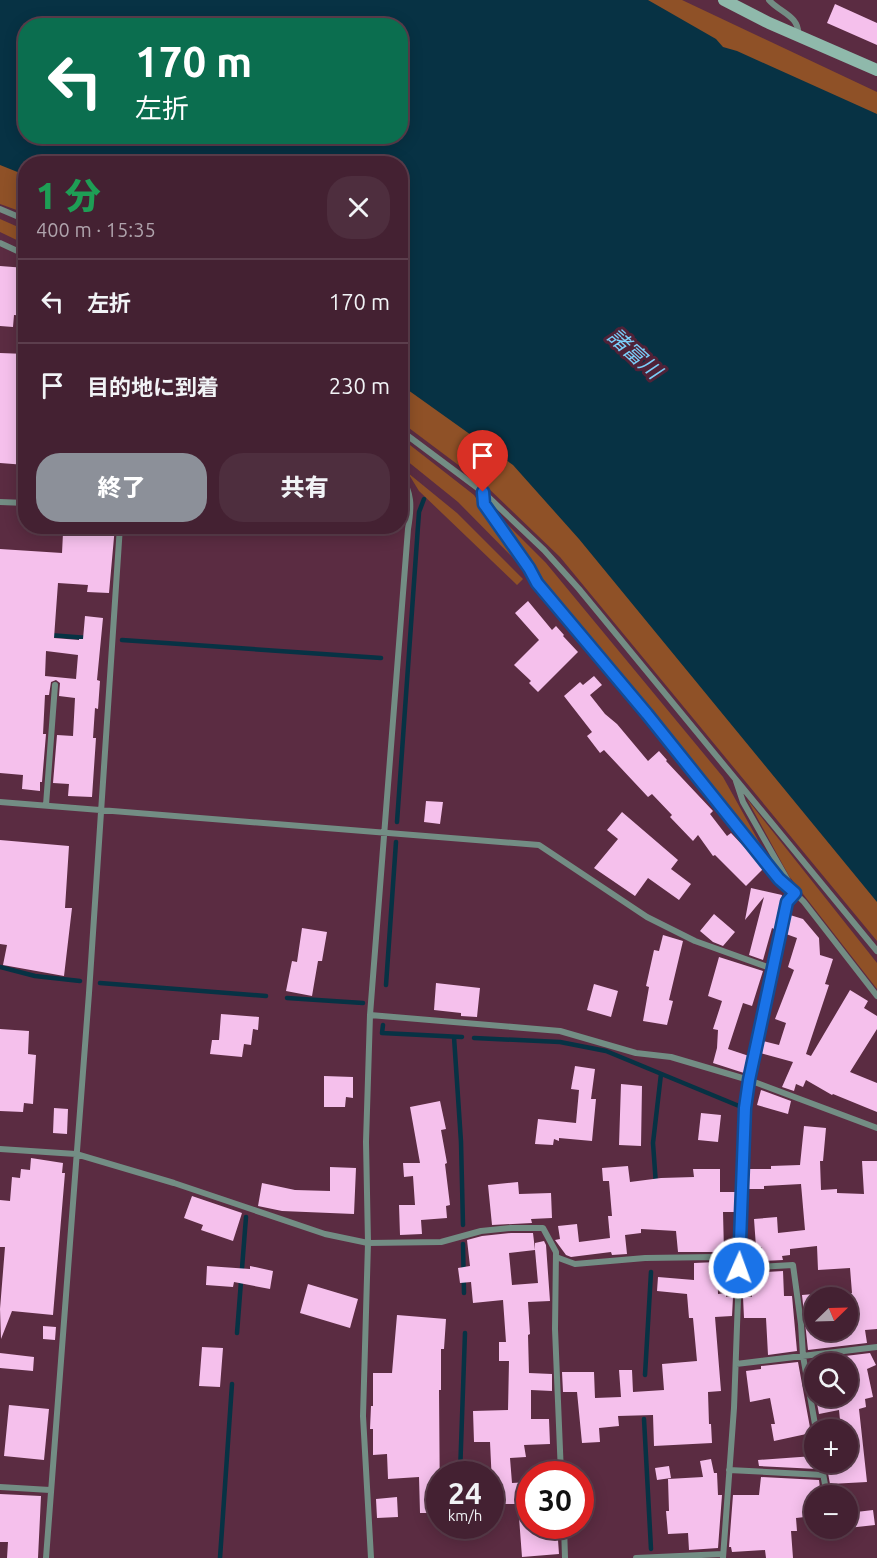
<!DOCTYPE html>
<html lang="ja">
<meta charset="utf-8">
<style>
body{margin:0;font-family:Ubuntu,"Noto Sans JP",sans-serif;background:#4e2e3e;color:#f1f3f6;height:100vh;display:flex;flex-direction:column;font-size:22px;white-space:nowrap}
*{box-sizing:border-box;margin:0}
p{font-size:20px;color:#afa3ac}
.icon{flex:none;width:33px;height:33px;fill:none;stroke:currentColor;stroke-width:2;stroke-linecap:round;stroke-linejoin:round}
.map{position:relative;flex:1;overflow:hidden}
.side{position:absolute;left:18px;top:156px;width:390px;height:378px;display:flex;flex-direction:column;background:#442132;border-radius:24px;box-shadow:0 3px 15px #0003,0 0 0 2px #5c3e4d}
.side>*{flex:none}
.top-card{position:absolute;left:18px;top:18px;width:390px;height:126px;border-radius:24px;box-shadow:0 3px 15px #0003,0 0 0 2px #5c3e4d;background:#0b6e4f;color:#fff;overflow:hidden}
.needle{width:39px;rotate:67deg}
.fabs{position:absolute;left:804px;top:1287px;display:grid;gap:12px}
.fabs a{display:grid;place-items:center;width:54px;height:54px;border-radius:50%;background:#442132;box-shadow:0 3px 15px #0003,0 0 0 2px #5c3e4d;font-size:30px}
.speed{position:absolute;left:426px;top:1461px;display:flex;gap:12px;font-size:30px;font-weight:700;text-align:center}
.speed>*{display:grid;place-content:center;width:78px;height:78px;border-radius:50%;background:#442132;box-shadow:0 3px 15px #0003,0 0 0 2px #5c3e4d;line-height:1}
.speed small{font-size:15px;font-weight:400}
.speed .limit{border:9px solid #d22;background:#fff;color:#111}
.pin{position:absolute;display:grid;place-items:center;width:51px;height:51px;color:#fff;margin:-62px -26px;border-radius:50% 50% 50% 0;rotate:-45deg;box-shadow:0 0 6px #0007}
.pin .icon{rotate:45deg}
.me{position:absolute;width:66px;margin:-33px;rotate:2deg;stroke-linejoin:round;filter:drop-shadow(0 0 4px #0008)}
.turn{display:flex;align-items:center;gap:21px;height:126px;padding:0 18px;font-size:27px}
.turn .icon{width:78px;height:78px;stroke-width:2.5}
.turn b{display:block;font-size:42px;line-height:51px}
.round{display:grid;place-items:center;flex:none;width:63px;height:63px;border-radius:24px;background:#4e2e3e}
.overview{display:flex;align-items:center;justify-content:space-between;height:102px;padding:0 18px}
h1{font-size:36px;font-weight:800;line-height:45px;color:#1e9e55}
.button{display:flex;gap:12px;margin-top:auto;padding:12px 18px}
.button a{flex:1;height:69px;border-radius:24px;background:#8c9099;color:#fff;font-size:24px;font-weight:800;line-height:69px;text-align:center}
.button a+a{background:#4e2e3e;color:#f1f3f6}
ul{padding:0;list-style:none}
li{display:flex;align-items:center;gap:18px;height:84px;padding:0 18px;border-top:2px solid #5c3e4d}
li div{flex:1}
li b{display:block;font-size:22px}
li em{font-style:normal}
.map>svg:first-child{display:block}
</style>
<div class="map">
<svg width="877" height="1558" viewBox="0 0 877 1558">
<rect width="100%" height="100%" fill="#5b2c42"/>
<path fill="#8f5127" d="M618 0H682L877 92V158Z
M0 135 26 164 25 213 0 204Z
M0 219 25 230V244L0 232Z
M400 358 500 435 877 873V941L560 557 485 485 401 422Z
M401 438 474 495 521 566 458 502 401 456Z
M408 473 457 513 523 579 517 585 419 491Z
M490 507 546 563 723 777 768 858 538 575Z
M747 799 877 963V989L789 876Z"/>
<path fill="#073244" fill-rule="evenodd" d="M0 0H648L716 39 723 47 737 51 877 114V902L579 539 513 465 401 385 400 164H26L25 175 0 165ZM26 26H400V136H26Z"/>
<g fill="none" stroke-linecap="round" stroke-linejoin="round">
<path stroke="#073244" stroke-width="4.5" d="M466 447 477 432
M49 635 88 638
M122 640 381 658
M397 822 419 512 424 499
M0 967 35 976 80 981
M100 983 266 996
M386 985 396 842
M287 998 363 1003
M383 1025 382 1033 462 1037
M454 1037 461 1142 463 1225
M474 1038 560 1042 606 1051 739 1106
M656 1185 653 1143 661 1074
M463 1244 464 1293
M237 1333 246 1217
M645 1375 651 1272
M644 1419 651 1549
M460 1474 465 1333
M220 1558 232 1384"/>
</g>
<path fill="#f5c0ec" fill-rule="evenodd" d="M835 4 877 23V45L827 23Z
M0 266 26 268V316L14 315 13 327 0 326Z
M0 353 26 354V465L0 463Z
M85 526H115L109 593 87 592 88 585 58 583 54 638 79 640V639H83L85 616 103 618 97 680 100 681 98 709 95 708 93 738H96L92 797 68 796 69 784 53 783 57 735 73 736 75 698 59 696 60 683 56 680 51 682 49 695H45L43 734H46L42 782H40V791L22 789 23 775 0 773V549L62 553 63 533 84 534ZM46 651 78 655 76 679 45 676Z
M528 601 552 630 556 626 564 635 563 636 578 652 538 692 529 683 531 681 514 665 539 640 515 613Z
M594 676 602 685 590 695 605 714 617 724 648 761 659 751 667 760 666 761 713 811 710 814 727 836 731 833 764 868 746 886 715 855 713 856 698 835 693 841 670 817 672 815 652 794 648 797 604 750 600 753 587 736 592 732 564 696 580 682 583 685Z
M426 801 443 802 440 824 424 822Z
M622 812 678 860 671 869 691 884 679 900 648 878 635 896 594 868 618 839 607 830Z
M0 840 69 846 65 908H72L64 976 3 965 7 945 0 944Z
M751 888 782 895 776 930 772 928 763 960 749 955 764 897 745 920Z
M714 914 735 932 723 946 713 942 700 931Z
M790 915 803 919 819 938 820 955 833 959 825 984 829 985 806 1054 811 1056 850 990 868 1001 864 1008 877 1016V1029L850 1072 877 1083V1112L833 1094 832 1095 806 1080 803 1087 796 1084 794 1091 782 1087 793 1062 760 1053 763 1041 779 1045 786 1023 775 1019 794 970 788 967 797 938 786 934Z
M302 928 327 932 322 961H318L312 996 286 991 292 961 297 962Z
M663 935 683 941 669 1000 673 1001 667 1025 643 1021 649 987 646 986 654 950 659 951Z
M719 957 763 971 752 1006 743 1003 728 1049 749 1056 744 1073 713 1063 717 1048 718 1030 713 1029 722 1001 708 996Z
M436 983 480 988 477 1017 461 1016V1013L434 1010Z
M594 984 618 991 611 1017 587 1010Z
M221 1014 259 1017 258 1030 253 1029 251 1045 244 1044 242 1057 210 1054 212 1040H219Z
M0 1029 29 1031 28 1054 36 1055 33 1104 24 1103 23 1112 0 1111Z
M575 1066 595 1069 591 1099H596L592 1141 559 1138V1141L554 1139 553 1145 535 1144 538 1119 576 1123 579 1090 571 1089Z
M324 1076 353 1077V1098L346 1097 345 1107H324Z
M621 1084 642 1086 641 1146 619 1145Z
M761 1090 791 1101 788 1114 757 1105Z
M440 1101 446 1129 441 1130 447 1163 445 1164 450 1205 446 1206 447 1218 421 1220 422 1234 400 1235 399 1205H415L413 1176 404 1177 403 1163H420L410 1107Z
M54 1108 68 1109 67 1134 53 1133Z
M701 1113 721 1115 718 1142 698 1140Z
M804 1126 826 1128 823 1161H820L821 1190 837 1189V1193L864 1194 862 1161H877V1329L865 1330 867 1343 808 1350 802 1295 814 1294V1330H848V1293H852L850 1268 818 1270 817 1246 790 1249V1255L782 1256 783 1260 763 1261 762 1247H756L754 1219 777 1217 778 1233 805 1230 801 1184 764 1186V1189H747L748 1169H771V1166L800 1165Z
M31 1158 63 1163 62 1173H65L53 1315 12 1311 1 1339 0 1309 5 1247H0V1200L10 1201 12 1177 20 1178 21 1169 30 1170Z
M628 1166 630 1182 661 1178 694 1177 693 1169H720V1192H735V1212H723L724 1252H678L676 1231 641 1229V1233L625 1235 627 1254 612 1255 611 1252 571 1257 566 1255 555 1240 560 1239 558 1226 577 1224 579 1242 610 1238 608 1216H612L609 1181H603L602 1168Z
M330 1167 356 1168 354 1214 282 1211 258 1206 262 1183 295 1190 330 1191Z
M518 1182 519 1194 551 1193 552 1218 531 1219 532 1223 492 1225 488 1185Z
M192 1196 242 1213 233 1241 201 1230 203 1225 184 1218Z
M511 1233H533L535 1250V1243L544 1241 546 1245 550 1301 528 1302 530 1334 528 1335 529 1373 552 1374V1391L531 1390V1419H549L550 1444 524 1445 526 1457 510 1458 512 1483 530 1482V1526H557L559 1554 522 1557 518 1504H490V1484H492L490 1442H474L473 1411 508 1410 509 1361H499V1342H506L503 1300 473 1303 471 1282 460 1283 458 1268 470 1266 467 1240 482 1236ZM535 1250 538 1283 512 1285 509 1253Z
M717 1262 718 1294 726 1293V1297H733L732 1316 715 1317 721 1391 708 1392 709 1424H711L712 1443 654 1446 653 1415 618 1416 619 1426 599 1428 600 1442 582 1443 577 1392H563L562 1372H594L595 1398 621 1397 619 1370H632L633 1392 664 1390 662 1364 697 1361 693 1318H689L687 1294 657 1291 658 1277 694 1280V1263Z
M207 1266 250 1269V1266L273 1271 270 1289 234 1282 233 1287 206 1285Z
M783 1271 784 1296H792L797 1351 768 1355 766 1318H744L743 1297H752L751 1273Z
M308 1284 358 1299 350 1328 300 1313Z
M397 1315 446 1319 444 1349H441V1390H439L440 1513H420L419 1477 388 1479 387 1454 373 1455V1429H370L371 1406H373V1373H392Z
M43 1326 56 1327 55 1340 43 1339Z
M202 1347 223 1348 220 1387 199 1386Z
M0 1353 34 1357 33 1371 0 1368Z
M870 1353 876 1365 867 1369 873 1397 865 1399 866 1407 859 1409 867 1482 830 1484 826 1462H848V1430H841L839 1410 819 1414 816 1398 848 1396V1364H822L821 1359Z
M798 1362 811 1433 774 1441 771 1424H775L770 1398 750 1402 746 1371 761 1369V1366Z
M9 1405 49 1409 44 1460 4 1456Z
M814 1456 817 1469 759 1466 758 1460Z
M711 1459 714 1473H717L718 1495H722L718 1548 689 1550 688 1533 668 1534 666 1511H669L668 1479 703 1477 700 1461Z
M669 1466 671 1478 657 1480 655 1468Z
M761 1477 819 1480 821 1496H814V1516L796 1518 797 1531H791L793 1558H766L765 1550 732 1552 731 1547H729L733 1495H759Z
M0 1494 41 1496 38 1558H7L8 1542H0Z
M397 1497 398 1517 377 1518 376 1499Z
M873 1510 875 1525 848 1528V1513Z"/>
<g fill="none" stroke-linecap="round" stroke-linejoin="round">
<path stroke="#738d84" stroke-width="6" d="M769 0C779 12 800 16 798 35
M0 209 26 220
M0 243 26 255
M400 430 483 492 544 550 579 589 877 951
M483 492 484 504 529 568 537 583 647 714 779 879 795 893 787 902 749 1080 745 1108 734 1408 723 1558
M0 502 26 503
M736 781 743 802 795 893 804 902 877 996
M0 802 539 845 647 917 695 941 773 969
M46 805 55 685
M370 1015 560 1031 636 1053 671 1057 749 1080 877 1128
M0 1149 76 1154 174 1183 325 1234 368 1243 441 1242 481 1231 511 1228H543L556 1252 555 1329 561 1474
M556 1257 575 1264 645 1258 716 1257 739 1260
M739 1268 793 1265 801 1324 803 1356 816 1430
M736 1364 877 1347
M821 1462 826 1490
M729 1470 823 1475
M0 1487 50 1490
M564 1526 565 1558
M46 1558 89 993 120 526
M371 1558 363 1416 368 1243 366 1142 370 1015 408 529C412 505 412 494 400 473
M636 1558 723 1554"/>
<path stroke="#8fb9ab" stroke-width="12" d="M724 0 769 23 877 70"/>
</g>
<g fill="none" stroke-linecap="round" stroke-linejoin="round">
<g stroke="#114b97" stroke-width="15">
<path id="route" d="M483 492 484 504 529 568 537 583 647 714 779 879 795 893 787 902 749 1080 745 1108 739 1268"/>
</g>
<use href="#route" stroke="#1a73e8" stroke-width="10"/>
</g>
<g text-anchor="middle" dominant-baseline="central" stroke-width="6" stroke-linejoin="round" paint-order="stroke">
<g font-size="21" font-style="italic" fill="#7bcef9" stroke="#4f2238">
<text transform="translate(635 353) rotate(42)">諸富川</text>
</g>
</g>
</svg>
<div class="fabs">
<a><svg class="needle" viewBox="-14 -14 28 28"><path d="M0-13l5 13h-10z" fill="#e53935"/><path d="M0 13l5-13h-10z" fill="#afa3ac"/></svg></a>
<a><svg class="icon" aria-label="search" viewBox="0 0 24 24"><circle cx="10" cy="10" r="6"/><path d="M15 15l6 6"/></svg></a>
<a>+</a>
<a>−</a>
</div>
<div class="speed"><div>24<small>km/h</small></div><div class="limit">30</div></div>
<div class="pin" style="left:483px;top:492px;background:#d93025"><svg class="icon" aria-label="arrive" viewBox="0 0 24 24"><path d="M6 21V4h12l-3 4 3 4H6"/></svg></div>
<svg class="me" style="left:739px;top:1268px" viewBox="-20 -20 40 40"><circle r="17" fill="#1a73e8" stroke="#fff" stroke-width="3"/><path d="M0-11L8 9 0 5-8 9z" fill="#fff"/></svg>
<div class="top-card">
<div class="turn"><svg class="icon" aria-label="left" viewBox="0 0 24 24"><path d="M17 20v-9H6M10 6l-5 5 5 5"/></svg><div><b>170 m</b>左折</div></div>
</div>
<section class="side">
<div class="overview"><div><h1>1 分</h1><p>400 m · 15:35</p></div><a class="round"><svg class="icon" aria-label="close" viewBox="0 0 24 24"><path d="M6 6l12 12M18 6L6 18"/></svg></a></div>
<ul>
<li><svg class="icon" aria-label="left" viewBox="0 0 24 24"><path d="M17 20v-9H6M10 6l-5 5 5 5"/></svg><div><b>左折</b></div><em>170 m</em></li>
<li><svg class="icon" aria-label="arrive" viewBox="0 0 24 24"><path d="M6 21V4h12l-3 4 3 4H6"/></svg><div><b>目的地に到着</b></div><em>230 m</em></li>
</ul>
<div class="button"><a>終了</a><a>共有</a></div>
</section>
</div>
